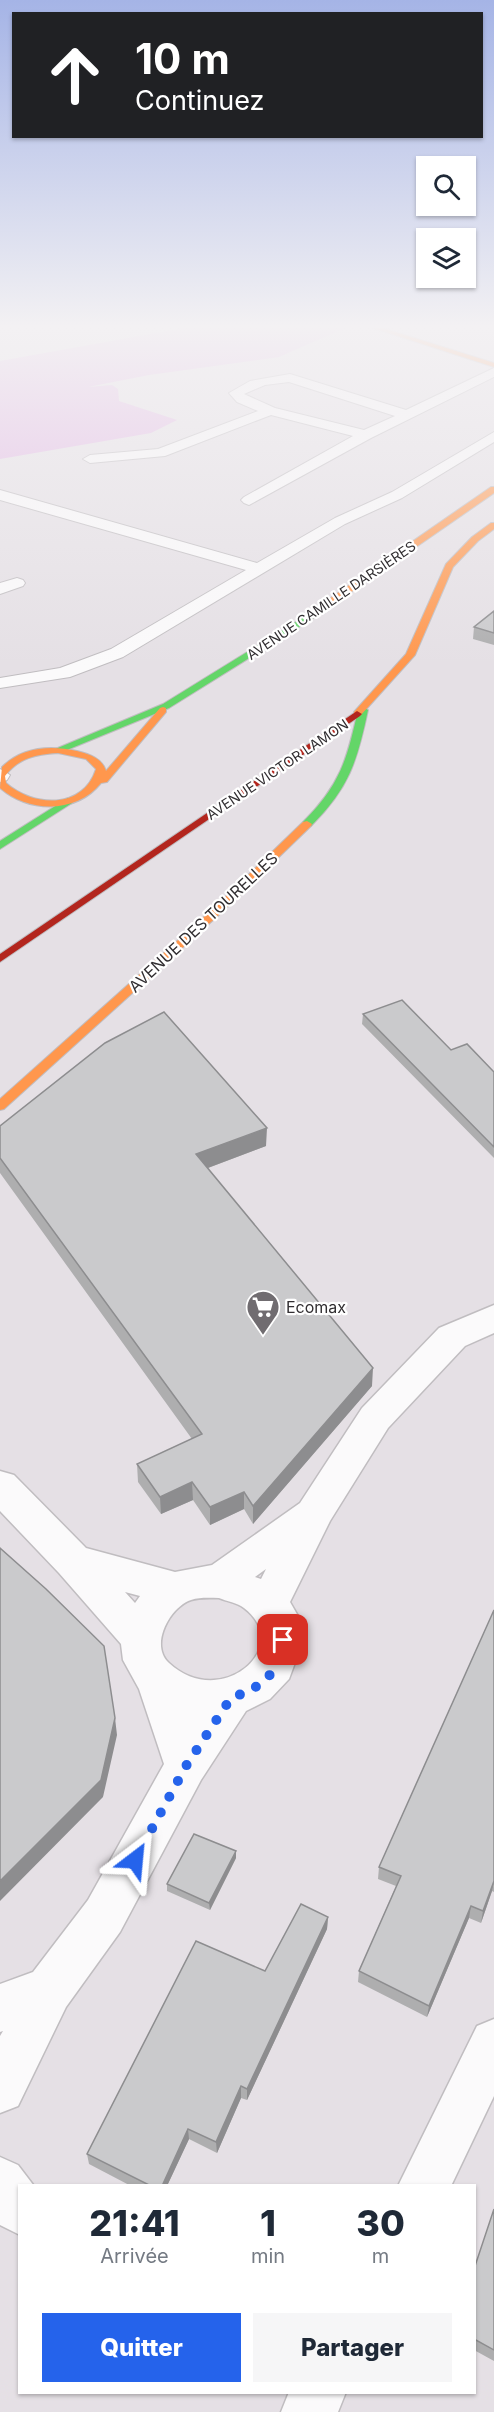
<!DOCTYPE html>
<html lang="fr">
<meta charset="utf-8">
<style>
body{margin:0;font-family:Inter,sans-serif;background:#f6f6f7;color:#1f2937;height:100vh;display:flex;flex-direction:column;font-size:22px;white-space:nowrap}
*{box-sizing:border-box;margin:0}
p{font-size:20px;color:#747a83}
.icon{flex:none;width:33px;height:33px;fill:none;stroke:currentColor;stroke-width:2;stroke-linecap:round;stroke-linejoin:round}
.map{position:relative;flex:1;overflow:hidden}
.sheet{position:absolute;left:18px;top:2184px;width:458px;height:210px;display:flex;flex-direction:column;background:#fff;border-radius:0px;box-shadow:0 2px 4px #0004}
.sheet>*{flex:none}
.hud{position:absolute;left:12px;top:12px;width:471px;height:126px;border-radius:0px;box-shadow:0 2px 4px #0004;background:#202124;color:#fff;overflow:hidden}
.controls{position:absolute;left:416px;top:156px;display:grid;gap:12px}
.controls a{display:grid;place-items:center;width:60px;height:60px;border-radius:0px;background:#fff;box-shadow:0 2px 4px #0004;font-size:30px}
.pin{position:absolute;display:grid;place-items:center;width:51px;height:51px;color:#fff;margin:-26px;border-radius:12px;box-shadow:0 3px 9px #0006}
.me{position:absolute;width:66px;margin:-33px;rotate:29deg;stroke-linejoin:round;filter:drop-shadow(0 0 4px #0008)}
.turn{display:flex;align-items:center;gap:21px;height:126px;padding:0 24px;font-size:27px}
.turn .icon{width:78px;height:78px;stroke-width:2.5}
.turn b{display:block;font-size:42px;line-height:51px}
.eta{display:flex;justify-content:space-evenly;align-items:center;height:102px;text-align:center}
.eta b{font-size:36px;font-weight:800;line-height:42px}
.primary-button{display:flex;gap:12px;margin-top:auto;padding:12px 24px}
.primary-button a{flex:1;height:69px;border-radius:0px;background:#2563eb;color:#fff;font-size:24px;font-weight:800;line-height:69px;text-align:center}
.primary-button a+a{background:#f6f6f7;color:#1f2937}
.map>svg:first-child{display:block}
</style>
<div class="map">
<svg width="494" height="2412" viewBox="0 0 494 2412">
<rect width="100%" height="100%" fill="#e5e0e5"/>
<path fill="#e2b5e4" d="M184 328H345L279 357 149 375 88 387 112 385 118 389 119 401 177 420 151 433 0 459V361Z"/>
<g fill="none" stroke-linecap="round" stroke-linejoin="round">
<g stroke="#c0bdc0" stroke-width="2">
<path id="lane" d="M494 368V377L371 438 249 505 244 503 241 500 244 497 353 436 271 415 165 456 90 463 83 459 90 455 158 449 258 411 237 402 229 393 250 381 290 374 406 410ZM289 382 395 416 364 430 275 408 244 394 265 385Z
M494 432V442L402 498 345 524 123 657 70 677 0 688V678L60 668 111 649 246 570 0 500V490L257 563 335 518 392 492Z
M17 578 23 580 25 583 23 586 0 594V583Z
M0 769 10 775 7 780 0 782Z"/>
</g>
<g stroke="#c0bdc0" stroke-width="3">
<path id="street" d="M494 1305V1333L465 1346 388 1428 330 1521 290 1602 298 1616 303 1641 289 1679 270 1699 246 1711 201 1780 120 1932 66 2007 18 2106 0 2113V2036L3 2031 0 2032V1984L33 1972 88 1900 164 1764 139 1689 123 1660 121 1644 59 1573 0 1511V1471L14 1475 86 1548 175 1572 212 1565 300 1503 362 1408 439 1328ZM266 1569 261 1579 255 1577ZM125 1592 140 1596 135 1603ZM219 1598C226 1601 238 1603 244 1608 295 1647 221 1711 169 1663 149 1645 170 1607 191 1600 200 1597 210 1598 219 1598Z
M494 2019V2096L451 2186H398L477 2026Z
M0 2157 18 2165 34 2186H20V2235L0 2225Z
M289 2392H346L338 2412H281Z"/>
</g>
<g stroke="#c0bdc0" stroke-width="2">
<path id="fast" d="M312 612 315 613V617L169 708 62 752 58 753 53 750 163 704Z
M363 707 368 710C357 762 349 788 311 826H303V822C340 785 347 760 358 710Z
M68 798 73 801 72 803 0 849V841Z"/>
</g>
<g stroke="#c0bdc0" stroke-width="2">
<path id="slow" d="M373 328H383L494 363V367Z
M491 487H494V493L315 617H309V613Z
M491 523H494V529L478 541 453 567 415 655 360 716H354V712L406 654 446 564 472 537Z
M163 707 166 708V712L107 782 101 783C76 814 29 813 0 788L2 767C22 747 50 745 77 751 89 754 102 758 106 771L160 708ZM58 753 86 759 96 769C83 810 33 807 6 783L5 776C18 758 37 754 58 753Z
M307 821 312 824 311 826 222 912 4 1109 0 1110V1099L214 908 303 822Z"/>
</g>
<g stroke="#c0bdc0" stroke-width="2">
<path id="jam" d="M357 711 362 714 360 716 0 962V954Z"/>
</g>
<use href="#lane" fill="#fbfafb" fill-rule="evenodd"/>
<use href="#street" fill="#fbfafb" fill-rule="evenodd"/>
<use href="#fast" fill="#63d668" fill-rule="evenodd"/>
<use href="#slow" fill="#ff974d" fill-rule="evenodd"/>
<use href="#jam" fill="#b3261e" fill-rule="evenodd"/>
</g>
<path fill="#aeaeaf" d="M494 611V645L473 639 474 627Z
M363 1014 451 1050 494 1072V1158L362 1024Z
M0 1126 266 1146 208 1168 372 1386 253 1524 244 1509 210 1525 193 1500 161 1514 138 1482 137 1464 192 1439 0 1173Z
M494 1610V1892L492 1891 481 1923 469 1918 427 2017 358 1982 359 1971 396 1886 378 1879 379 1867Z
M236 1858 210 1910 167 1891V1884Z
M328 1917 327 1929 247 2100 241 2098 217 2153 189 2139 167 2186H131L89 2164 87 2154 265 1971Z
M494 2209V2361L474 2350V2269Z"/>
<path fill="#8d8d8f" d="M267 1128 266 1146 197 1172 196 1154Z
M373 1368 372 1386 253 1524V1506Z
M192 1482 193 1500 161 1514 160 1497Z
M244 1492V1509L210 1525V1507Z
M115 1718 117 1735 103 1797 0 1901V1881Z
M236 1851V1858L210 1910 209 1903Z
M494 1881 492 1891 481 1923 483 1911Z
M471 1906 469 1918 427 2017 429 2006Z
M328 1917 327 1929 247 2100V2089Z
M241 2086V2098L217 2153 216 2142Z
M188 2129 189 2139 167 2186H162Z"/>
<path fill="#cacacc" stroke="#8d8d8f" stroke-width="1.5" d="M494 611V633L474 627Z
M402 1000 451 1050 467 1044 494 1072V1147L363 1014Z
M164 1012 267 1128 196 1154 373 1368 253 1506 244 1492 210 1507 192 1482 160 1497 137 1464 202 1434 0 1158V1126L105 1043Z
M0 1548 46 1589 104 1646 115 1718 101 1780 0 1881Z
M494 1610V1881L483 1911 471 1906 429 2006 359 1971 401 1876 379 1867Z
M194 1834 236 1851 209 1903 167 1884Z
M301 1904 328 1917 247 2089 241 2086 216 2142 188 2129 162 2186H151L87 2154 196 1941 265 1971Z
M494 2209V2350L474 2339V2269Z"/>
<linearGradient id="sky" x2="0" y2="1"><stop stop-color="#a5b4e6"/><stop offset="0.49" stop-color="#f3f1f3"/><stop offset="1" stop-color="#f3f1f3" stop-opacity="0"/></linearGradient>
<rect width="494" height="666" fill="url(#sky)"/>
<g fill="none" stroke-linecap="round" stroke-linejoin="round">
<path stroke="#2563eb" stroke-width="10" stroke-dasharray="0 18" d="M135 1860 186 1766 231 1698 252 1690 269 1676 280 1659 283 1640"/>
</g>
<defs>
<g id="supermarket-pin" transform="scale(1.725)"><path d="M0 17L-7.5 6A9.5 9.5 0 1 1 7.5 6Z" fill="#706c70" stroke="#fff"/><path d="M-6-5.5h2.5l.6 2H6L4.5 2H-2.5L-4.4-4H-6ZM-1.5 3.2a1.3 1.3 0 1 0 .1 0ZM3 3.2a1.3 1.3 0 1 0 .1 0Z" fill="#fff"/></g>
</defs>
<g fill-rule="evenodd">
<use href="#supermarket-pin" x="263" y="1307"/>
</g>
<g text-anchor="middle" dominant-baseline="central" stroke-width="4.5" stroke-linejoin="round" paint-order="stroke">
<g font-size="14" fill="#312e31" stroke="#fff">
<text transform="translate(331 600) rotate(-34)">AVENUE CAMILLE DARSIÈRES</text>
<text transform="translate(277 769) rotate(-34)">AVENUE VICTOR LAMON</text>
</g>
<g font-size="16" fill="#312e31" stroke="#fff">
<text transform="translate(203 922) rotate(-43)">AVENUE DES TOURELLES</text>
</g>
<g font-size="16" fill="#312e31" stroke="#fff" text-anchor="start">
<text x="286" y="1307">Ecomax</text>
</g>
</g>
</svg>
<div class="controls">
<a><svg class="icon" aria-label="search" viewBox="0 0 24 24"><circle cx="10" cy="10" r="6"/><path d="M15 15l6 6"/></svg></a>
<a><svg class="icon" aria-label="layers" viewBox="0 0 24 24"><path d="M12 4l9 5-9 5-9-5zM3 14l9 5 9-5"/></svg></a>
</div>
<div class="pin" style="left:283px;top:1640px;background:#d93025"><svg class="icon" aria-label="arrive" viewBox="0 0 24 24"><path d="M6 21V4h12l-3 4 3 4H6"/></svg></div>
<svg class="me" style="left:135px;top:1860px" viewBox="-20 -20 40 40"><path d="M0-17L14 15 0 8-14 15z" fill="#2563eb" stroke="#fff" stroke-width="4"/></svg>
<div class="hud">
<div class="turn"><svg class="icon" aria-label="ahead" viewBox="0 0 24 24"><path d="M12 20V5M6 11l6-6 6 6"/></svg><div><b>10 m</b>Continuez</div></div>
</div>
<section class="sheet">
<div class="eta">
<div><b>21:41</b><p>Arrivée</p></div>
<div><b>1</b><p>min</p></div>
<div><b>30</b><p>m</p></div>
</div>
<div class="primary-button"><a>Quitter</a><a>Partager</a></div>
</section>
</div>
